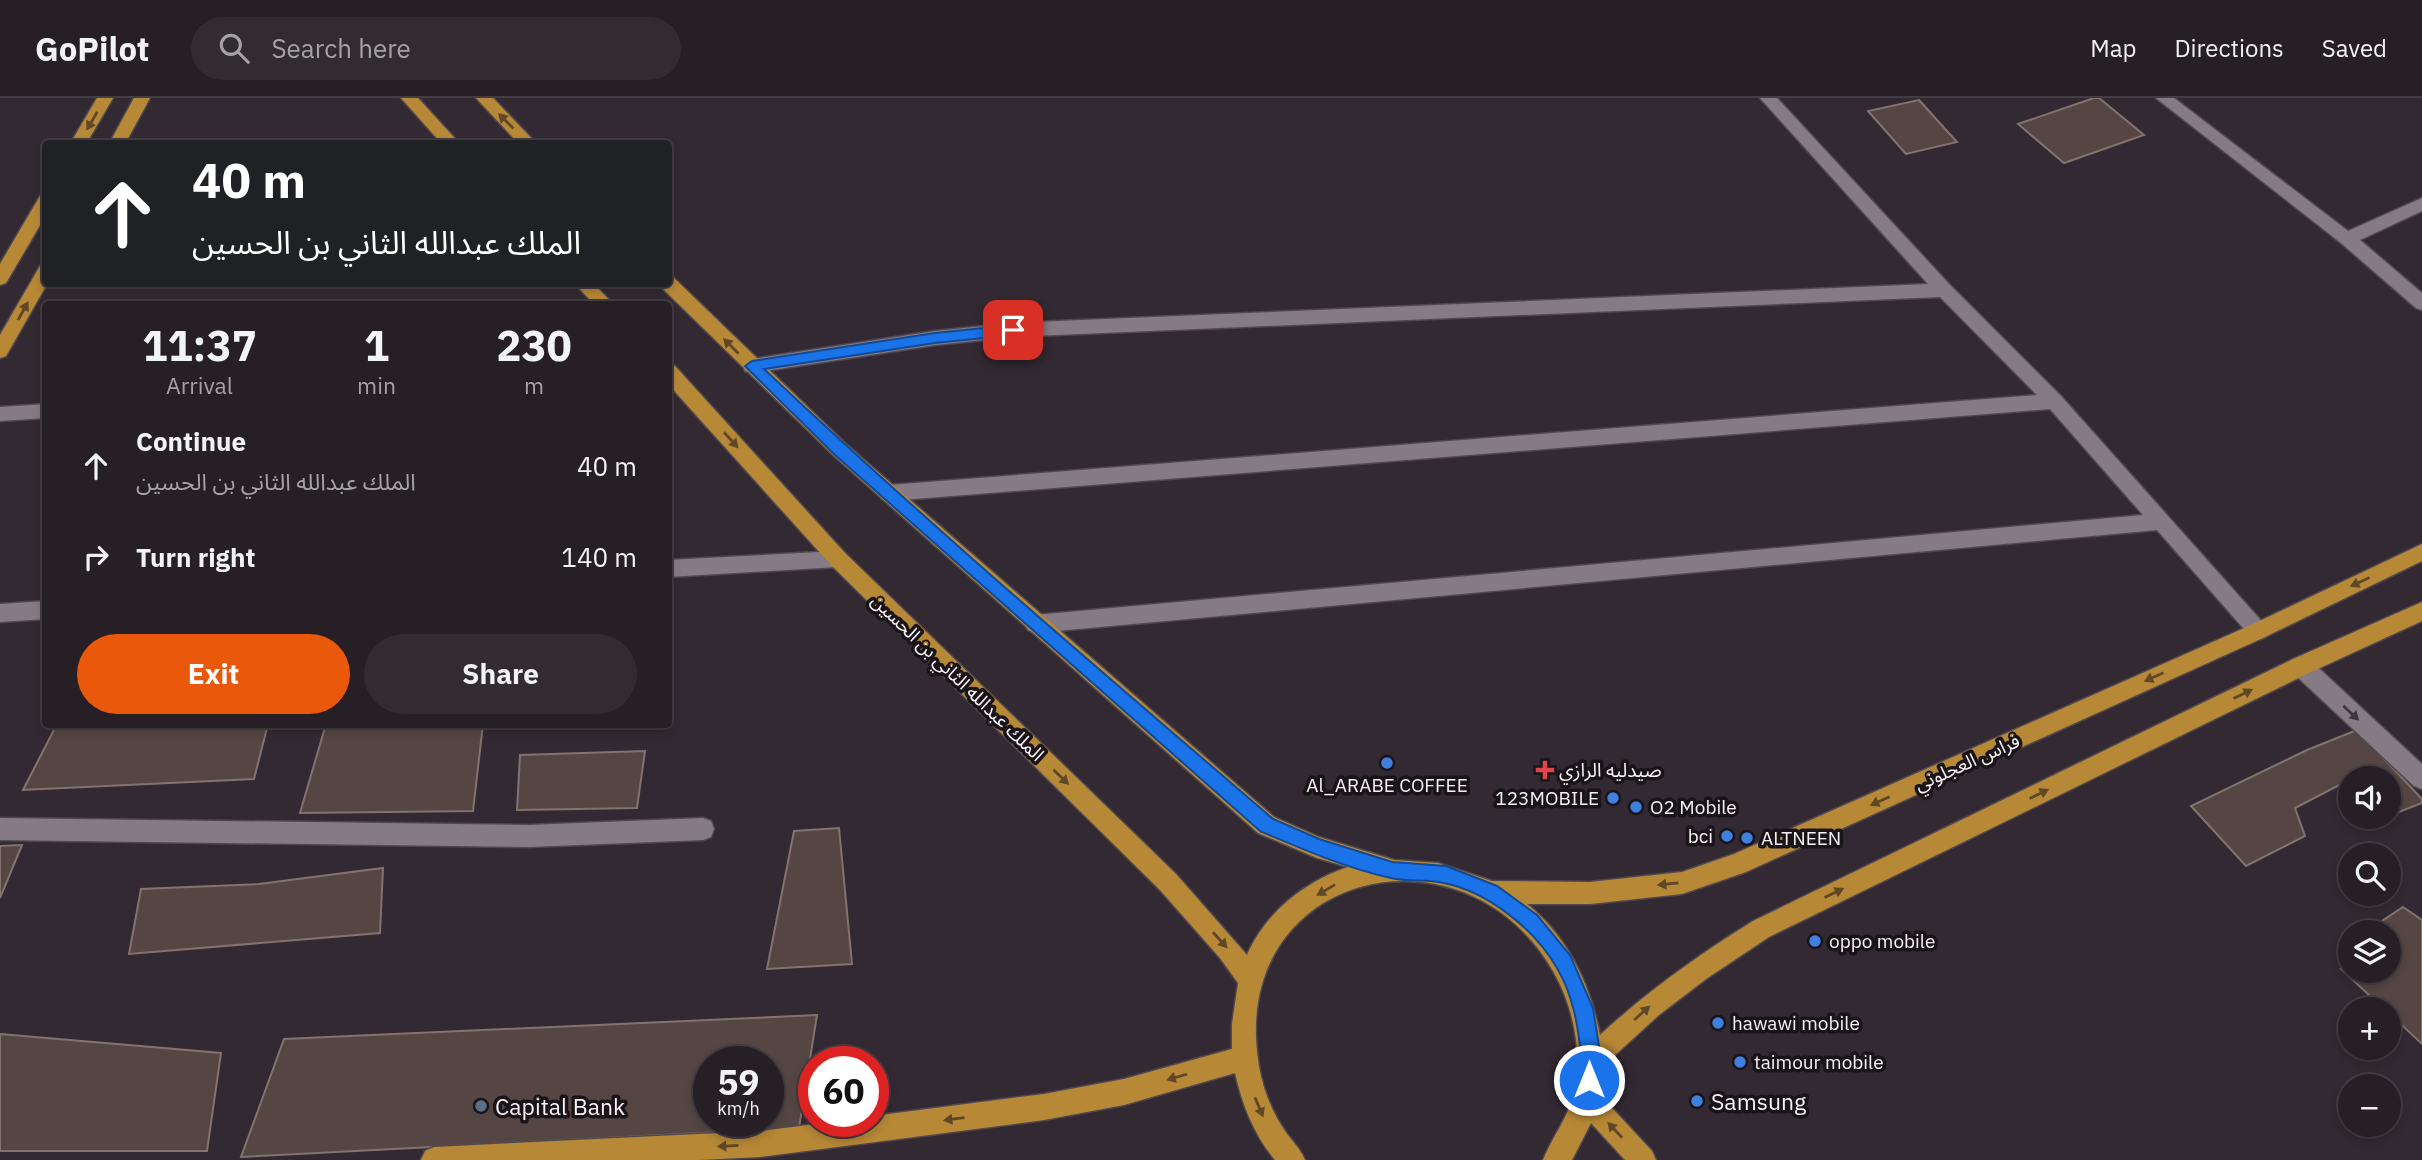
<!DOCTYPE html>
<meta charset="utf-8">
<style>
body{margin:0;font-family:"IBM Plex Sans","Noto Sans Arabic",sans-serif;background:#322c32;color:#f1f3f6;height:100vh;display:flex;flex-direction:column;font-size:26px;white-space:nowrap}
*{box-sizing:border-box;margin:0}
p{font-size:23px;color:#a4a2a7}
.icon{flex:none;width:38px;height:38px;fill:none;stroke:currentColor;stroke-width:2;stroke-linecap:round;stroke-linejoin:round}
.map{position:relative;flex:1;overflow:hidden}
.sheet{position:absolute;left:42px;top:203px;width:630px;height:427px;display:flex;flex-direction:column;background:#261f26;border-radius:7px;box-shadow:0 4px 10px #0003,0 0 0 2px #423d43}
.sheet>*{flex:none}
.hud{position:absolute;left:42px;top:42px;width:630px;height:147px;border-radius:7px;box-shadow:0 4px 10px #0003,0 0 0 2px #423d43;background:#202124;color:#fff;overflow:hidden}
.buttons{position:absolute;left:2338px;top:668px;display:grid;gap:14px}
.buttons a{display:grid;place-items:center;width:63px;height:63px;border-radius:50%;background:#261f26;box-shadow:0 4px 10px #0003,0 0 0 2px #423d43;font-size:35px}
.speed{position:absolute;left:693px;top:948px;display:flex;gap:14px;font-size:35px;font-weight:700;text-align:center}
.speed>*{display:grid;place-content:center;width:91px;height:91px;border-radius:50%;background:#261f26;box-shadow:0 4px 10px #0003,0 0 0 2px #423d43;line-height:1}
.speed small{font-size:18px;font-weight:400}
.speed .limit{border:10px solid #d22;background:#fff;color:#111}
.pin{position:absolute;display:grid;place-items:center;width:60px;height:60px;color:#fff;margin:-30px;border-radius:14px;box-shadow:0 4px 10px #0006}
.me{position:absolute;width:77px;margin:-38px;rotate:0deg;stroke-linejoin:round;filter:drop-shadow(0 0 5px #0008)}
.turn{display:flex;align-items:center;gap:24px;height:147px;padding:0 35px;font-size:32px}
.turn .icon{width:91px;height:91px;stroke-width:2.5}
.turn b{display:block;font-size:49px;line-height:60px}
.eta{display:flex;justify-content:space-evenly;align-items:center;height:119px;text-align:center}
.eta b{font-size:42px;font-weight:700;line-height:49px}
.primary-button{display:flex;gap:14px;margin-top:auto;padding:14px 35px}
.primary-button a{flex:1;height:80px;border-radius:42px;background:#ea580c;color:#fff;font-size:28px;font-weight:700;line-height:80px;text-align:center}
.primary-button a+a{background:#322c32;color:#f1f3f6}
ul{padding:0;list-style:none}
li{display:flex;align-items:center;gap:21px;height:91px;padding:0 35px}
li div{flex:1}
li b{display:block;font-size:26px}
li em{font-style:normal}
header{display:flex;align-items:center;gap:42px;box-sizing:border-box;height:98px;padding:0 35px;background:#261f26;border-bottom:2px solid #423d43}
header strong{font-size:33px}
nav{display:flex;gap:38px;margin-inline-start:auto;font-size:24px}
.search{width:490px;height:63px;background:#322c32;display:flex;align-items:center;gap:18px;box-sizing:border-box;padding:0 24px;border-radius:38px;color:#a4a2a7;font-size:26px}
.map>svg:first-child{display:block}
</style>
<header>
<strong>GoPilot</strong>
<div class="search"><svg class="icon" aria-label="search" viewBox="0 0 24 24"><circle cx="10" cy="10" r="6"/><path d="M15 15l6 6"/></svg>Search here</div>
<nav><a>Map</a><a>Directions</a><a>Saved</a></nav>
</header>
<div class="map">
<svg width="2422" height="1062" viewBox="0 0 2422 1062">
<rect width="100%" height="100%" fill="#332932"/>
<path fill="#554643" stroke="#83736f" stroke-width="2" fill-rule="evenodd" d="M2094 0H2099L2144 37 2064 65 2018 26Z
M1919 2 1957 44 1906 56 1868 13Z
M57 626H268L254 681 23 692Z
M326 626H483L473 713 300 715Z
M2357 632 2422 701V705L2389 718V681H2350V689L2345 684 2295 710 2305 738 2246 768 2191 708 2307 652Z
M645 653 637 710 517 712 520 657Z
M839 730 852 866 767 871 794 733Z
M22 747 0 800V748Z
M383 770 380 835 129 856 141 791 259 786Z
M2403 809 2422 822V946L2389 915V912H2385L2341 871 2350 865V873H2389V835H2364Z
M817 917 799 1030 241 1059 284 941ZM709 964H768V1024H709Z
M0 936 221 955 207 1053H0Z"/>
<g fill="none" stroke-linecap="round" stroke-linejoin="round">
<g stroke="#50484f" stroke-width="3">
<path id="lane" d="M46 306V320L0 323V309Z
M838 453 845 455 848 461 845 467 838 469 668 479V462Z
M46 503V521L0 524V506Z"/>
</g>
<g stroke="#50484f" stroke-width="3">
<path id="street" d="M1760 0H1777L1950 187 2061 298 2265 527 2269 533 2265 539 2258 542 2251 539 2157 432 1035 535 1028 532 1025 526 1028 520 1035 517 2143 417 2050 311 889 403 882 401 879 395 882 389 889 387 2037 297 1940 199 1013 239 935 247 752 275 745 273 743 268 745 263 752 261 935 233 1013 225 1928 186Z
M2156 0H2174L2348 133 2422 100V113L2360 142 2422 195V212L2416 210 2341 145Z
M2301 559 2309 561 2422 666V691L2414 688 2293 575 2290 568 2293 561Z
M0 720 529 727 703 720 711 723 714 731 711 739 703 742 529 749 0 742Z"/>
</g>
<g stroke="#50484f" stroke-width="3">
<path id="primary" d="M97 0H113L86 46H70Z
M134 0H150L125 46H109Z
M401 0H418L460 46H442Z
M476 0H493L537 46H519Z
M46 96V117L6 185 0 187V166L40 98Z
M46 166 47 186 6 258 0 260V237L40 168Z
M668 179 674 180 847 347 1274 719 1319 739 1394 762 1438 765 1492 783 1590 784 1682 774 1734 756 2251 527 2422 446V463L2265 539 1746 774 1682 796 1590 806H1527C1568 839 1590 886 1600 937 1648 893 1698 857 1753 823L2293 561 2422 504V523L2309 575 1769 839 1706 881 1659 917 1602 969 1599 996 1652 1053 1656 1062H1625L1591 1025 1572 1062H1543C1553 1037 1570 1018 1575 990 1582 951 1573 908 1553 873 1462 716 1226 775 1259 968 1263 993 1273 1016 1287 1036 1294 1045 1301 1052 1305 1062H1275C1254 1037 1242 1006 1235 975L1124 1007 1044 1022 760 1059 699 1062H421L425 1053 434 1049 760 1033 832 1024H873V1018L1044 996 1124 981 1232 951V926L1238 885 1220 860 1160 792 831 467 668 286V266L675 268 845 455 1176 776 1247 857C1265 815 1305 783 1348 769L1317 760 1258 735 833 357 662 190 659 186H668Z
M575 186H594L613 206H594Z"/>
</g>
<use href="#lane" fill="#867a85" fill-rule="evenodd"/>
<use href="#street" fill="#867a85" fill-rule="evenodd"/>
<use href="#primary" fill="#b78836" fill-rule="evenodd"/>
</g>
<defs><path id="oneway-solid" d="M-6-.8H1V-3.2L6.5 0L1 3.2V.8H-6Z" transform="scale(1.75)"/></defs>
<g fill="#604826">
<use href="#oneway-solid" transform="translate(92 23) rotate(120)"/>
<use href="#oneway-solid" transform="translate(506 23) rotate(-135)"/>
<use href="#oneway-solid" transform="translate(23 213) rotate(-61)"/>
<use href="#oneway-solid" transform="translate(731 248) rotate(-135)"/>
<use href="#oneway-solid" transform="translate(731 342) rotate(48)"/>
<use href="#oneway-solid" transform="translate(2360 484) rotate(155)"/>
<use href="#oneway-solid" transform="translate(2154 579) rotate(156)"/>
<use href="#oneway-solid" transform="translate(2243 596) rotate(-26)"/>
<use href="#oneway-solid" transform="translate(1061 679) rotate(44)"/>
<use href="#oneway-solid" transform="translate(2039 696) rotate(-26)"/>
<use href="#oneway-solid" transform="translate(1880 703) rotate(156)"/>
<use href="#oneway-solid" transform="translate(1668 786) rotate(174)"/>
<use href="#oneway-solid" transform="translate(1326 792) rotate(149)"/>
<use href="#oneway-solid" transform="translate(1834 795) rotate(-26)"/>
<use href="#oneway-solid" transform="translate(1220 842) rotate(48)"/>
<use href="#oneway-solid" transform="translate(1642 915) rotate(-42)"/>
<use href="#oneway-solid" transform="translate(1177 979) rotate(164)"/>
<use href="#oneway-solid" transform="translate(1259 1009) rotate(67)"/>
<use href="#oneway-solid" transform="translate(954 1021) rotate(173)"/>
<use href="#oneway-solid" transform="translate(1615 1032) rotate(-133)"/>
<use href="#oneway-solid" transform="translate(728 1048) rotate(177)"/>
</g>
<use fill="#3e383e" href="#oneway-solid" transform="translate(2351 615) rotate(43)"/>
<path fill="#1a73e8" stroke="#114b97" stroke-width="2" d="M1013 227 1020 232 1013 237 935 245 764 271C929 427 1101 573 1273 721L1319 741 1392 764 1446 768 1497 788 1537 817 1570 857 1593 910 1601 961 1596 989 1589 991 1582 989C1578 978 1583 968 1581 957 1578 927 1573 897 1557 870 1535 832 1489 794 1444 785 1427 781 1408 784 1391 780 1346 770 1302 751 1260 733L834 356 745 268 752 263 935 235Z"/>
<g fill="#3f7fe0" stroke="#181418" stroke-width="2.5">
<circle cx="1387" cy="665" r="7"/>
<circle cx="1613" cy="700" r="7"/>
<circle cx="1636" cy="709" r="7"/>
<circle cx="1727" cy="738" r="7"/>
<circle cx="1747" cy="740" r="7"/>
<circle cx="1815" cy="843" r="7"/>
<circle cx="1718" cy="925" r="7"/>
<circle cx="1740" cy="964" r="7"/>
<circle cx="1697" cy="1003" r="7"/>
</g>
<path fill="#e0444e" stroke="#181418" stroke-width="2.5" d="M1541.5 661.5h7v7h7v7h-7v7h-7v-7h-7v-7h7z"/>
<circle fill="#5c6f8a" stroke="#181418" stroke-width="2.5" cx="481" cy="1008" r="7"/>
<g text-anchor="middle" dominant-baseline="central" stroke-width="7" stroke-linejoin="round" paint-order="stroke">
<g font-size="19" fill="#f8f1f7" stroke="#181418">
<text transform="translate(958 579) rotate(44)">الملك عبدالله الثاني بن الحسين</text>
<text transform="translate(1967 664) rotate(-24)">فراس العجلوني</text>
</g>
<g font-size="19" fill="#f8f1f7" stroke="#181418" text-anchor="start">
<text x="1559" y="672">صيدليه الرازي</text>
<text x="1387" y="687" text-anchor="middle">Al_ARABE COFFEE</text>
<text x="1599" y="700" text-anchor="end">123MOBILE</text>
<text x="1650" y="709">O2 Mobile</text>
<text x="1713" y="738" text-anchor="end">bci</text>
<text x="1761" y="740">ALTNEEN</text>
<text x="1829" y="843">oppo mobile</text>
<text x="1732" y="925">hawawi mobile</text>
<text x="1754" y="964">taimour mobile</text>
</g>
<g font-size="23" fill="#f8f1f7" stroke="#181418" text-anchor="start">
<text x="1711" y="1003">Samsung</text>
<text x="495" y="1008">Capital Bank</text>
</g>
</g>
</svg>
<div class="buttons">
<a><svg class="icon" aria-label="sound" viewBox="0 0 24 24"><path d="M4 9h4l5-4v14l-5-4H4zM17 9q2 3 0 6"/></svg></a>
<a><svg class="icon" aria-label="search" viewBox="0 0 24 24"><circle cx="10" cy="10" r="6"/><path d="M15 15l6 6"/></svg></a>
<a><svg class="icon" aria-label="layers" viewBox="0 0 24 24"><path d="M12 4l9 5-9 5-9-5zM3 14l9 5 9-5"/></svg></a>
<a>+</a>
<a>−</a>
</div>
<div class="speed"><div>59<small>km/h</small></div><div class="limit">60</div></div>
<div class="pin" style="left:1013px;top:232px;background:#d93025"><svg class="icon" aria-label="arrive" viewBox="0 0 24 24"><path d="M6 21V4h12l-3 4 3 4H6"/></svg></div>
<svg class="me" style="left:1589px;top:982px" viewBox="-20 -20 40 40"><circle r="17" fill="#1a73e8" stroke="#fff" stroke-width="3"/><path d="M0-11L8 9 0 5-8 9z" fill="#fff"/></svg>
<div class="hud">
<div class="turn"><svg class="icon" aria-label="ahead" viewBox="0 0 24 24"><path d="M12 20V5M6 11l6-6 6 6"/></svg><div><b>40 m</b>الملك عبدالله الثاني بن الحسين</div></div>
</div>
<section class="sheet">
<div class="eta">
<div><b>11:37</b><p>Arrival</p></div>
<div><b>1</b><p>min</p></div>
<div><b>230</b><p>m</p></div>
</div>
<ul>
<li><svg class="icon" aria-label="ahead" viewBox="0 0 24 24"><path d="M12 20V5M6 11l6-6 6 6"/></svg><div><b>Continue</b><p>الملك عبدالله الثاني بن الحسين</p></div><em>40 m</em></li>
<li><svg class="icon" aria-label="right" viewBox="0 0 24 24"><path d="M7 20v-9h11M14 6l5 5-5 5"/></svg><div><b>Turn right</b></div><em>140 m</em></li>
</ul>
<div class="primary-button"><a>Exit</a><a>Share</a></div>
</section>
</div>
